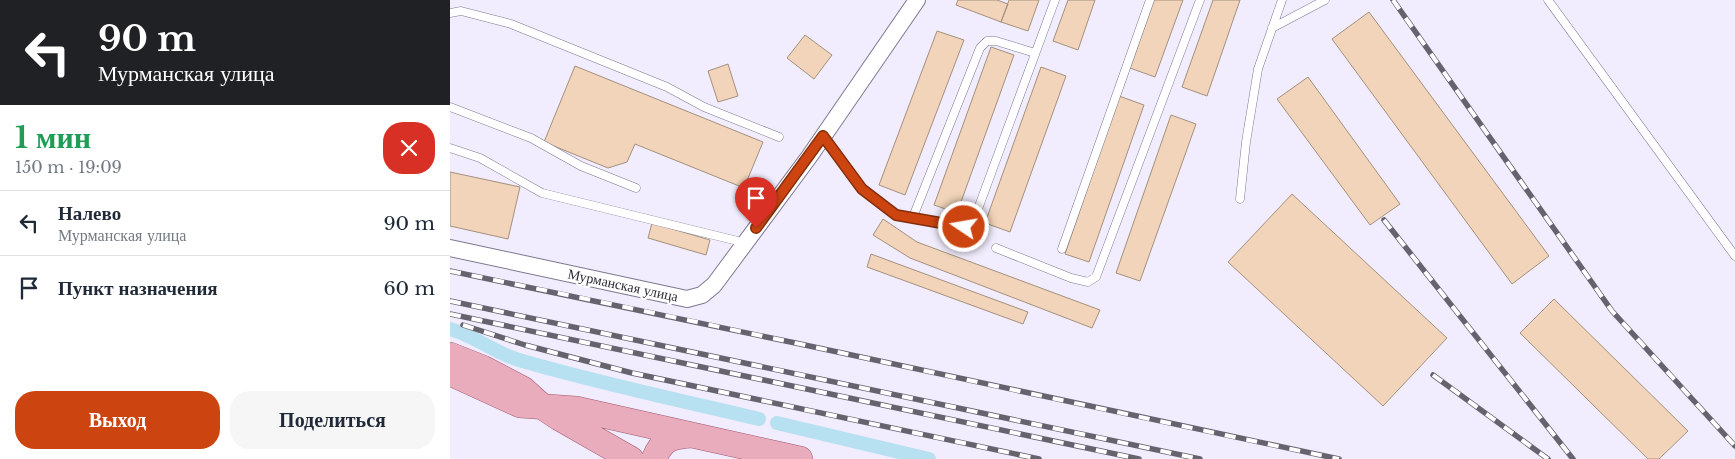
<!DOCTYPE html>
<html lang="ru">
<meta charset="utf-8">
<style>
body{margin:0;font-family:"Libre Baskerville",serif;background:#f6f6f7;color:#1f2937;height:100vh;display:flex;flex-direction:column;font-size:19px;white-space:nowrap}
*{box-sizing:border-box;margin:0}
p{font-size:16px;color:#747a83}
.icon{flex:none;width:28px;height:28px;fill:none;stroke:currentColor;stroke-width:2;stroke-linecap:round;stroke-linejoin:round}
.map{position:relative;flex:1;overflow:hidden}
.sheet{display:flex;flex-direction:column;background:#fff;width:450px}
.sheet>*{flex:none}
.top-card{background:#202124;color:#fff;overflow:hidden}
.pin{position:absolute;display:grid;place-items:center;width:42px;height:42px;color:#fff;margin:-51px -21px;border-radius:50% 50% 50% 0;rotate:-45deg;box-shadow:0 0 5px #0007}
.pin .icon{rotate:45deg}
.me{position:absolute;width:55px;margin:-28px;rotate:282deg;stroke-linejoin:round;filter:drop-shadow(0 0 4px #0008)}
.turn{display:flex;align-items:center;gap:18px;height:105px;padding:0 15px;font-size:22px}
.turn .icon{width:65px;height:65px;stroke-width:2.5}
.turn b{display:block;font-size:35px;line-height:42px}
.round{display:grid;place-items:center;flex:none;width:52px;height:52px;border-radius:20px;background:#f6f6f7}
.overview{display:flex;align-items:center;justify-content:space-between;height:85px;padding:0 15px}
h1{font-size:30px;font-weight:700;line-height:38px;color:#1e9e55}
.button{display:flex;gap:10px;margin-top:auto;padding:10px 15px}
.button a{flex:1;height:58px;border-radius:20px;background:#cc4510;color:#fff;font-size:20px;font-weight:700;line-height:58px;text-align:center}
.button a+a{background:#f6f6f7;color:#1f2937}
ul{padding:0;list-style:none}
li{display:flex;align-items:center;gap:15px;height:65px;padding:0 15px;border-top:1px solid #e0e1e3}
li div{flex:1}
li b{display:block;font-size:19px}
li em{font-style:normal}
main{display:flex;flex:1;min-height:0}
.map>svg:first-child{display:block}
</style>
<main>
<section class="sheet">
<div class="top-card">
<div class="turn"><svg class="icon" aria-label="left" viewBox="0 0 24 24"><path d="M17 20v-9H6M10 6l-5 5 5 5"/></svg><div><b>90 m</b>Мурманская улица</div></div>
</div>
<div class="overview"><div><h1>1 мин</h1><p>150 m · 19:09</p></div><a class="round" style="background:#d93025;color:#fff"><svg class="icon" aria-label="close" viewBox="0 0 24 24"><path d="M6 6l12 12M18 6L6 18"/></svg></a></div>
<ul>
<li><svg class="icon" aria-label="left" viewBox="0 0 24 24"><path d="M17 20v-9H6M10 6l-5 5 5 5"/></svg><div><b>Налево</b><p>Мурманская улица</p></div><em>90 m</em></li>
<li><svg class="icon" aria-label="arrive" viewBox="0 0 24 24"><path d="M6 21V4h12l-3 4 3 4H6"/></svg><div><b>Пункт назначения</b></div><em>60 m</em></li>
</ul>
<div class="button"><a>Выход</a><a>Поделиться</a></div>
</section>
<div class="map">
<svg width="1285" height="459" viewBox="0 0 1285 459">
<rect width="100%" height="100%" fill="#f1edfe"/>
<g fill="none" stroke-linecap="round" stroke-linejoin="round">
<path stroke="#b7e0f1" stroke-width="14" d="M0 329C25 336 45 353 69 360 148 383 229 400 309 419
M327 423 479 459"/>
</g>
<path fill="#f1d4b9" stroke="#a4907d" d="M508 0H547L558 4 551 22 506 5Z
M559 0H589L578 31 551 22Z
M618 0H645L628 50 603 41Z
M704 0H733L705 77 680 68Z
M763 0H790L757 96 732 87Z
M919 12 1099 256 1062 284 882 39Z
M487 31 514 40 455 195 429 185Z
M355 35 382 55 364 79 337 58Z
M541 47 564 55 507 213 484 205Z
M278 64 288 96 268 102 258 71Z
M125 66 313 142 294 188 185 144 177 162 158 168 94 142Z
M591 67 616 76 560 232 535 223Z
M858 77 950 204 920 225 827 99Z
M669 96 694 105 639 262 615 254Z
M721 115 746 124 690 281 666 273Z
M0 172 70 187 58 239 0 226Z
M842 194 997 338 933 406 778 262Z
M433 219 467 242 650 310 642 328 460 258 423 235Z
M202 223 260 240 256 255 198 238Z
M421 254 578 312 573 324 417 267Z
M1104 299 1238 431 1209 459H1198L1070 333Z"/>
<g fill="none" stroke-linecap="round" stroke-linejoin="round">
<g stroke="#7e7890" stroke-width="9">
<path id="lane" d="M1098 0 1285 256
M0 13 11 11 61 24 217 87 254 107 329 137
M822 28 875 0
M0 107 81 138 131 166 186 188
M373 136 412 189 446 215 514 227 525 217 605 0
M0 148 30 158 92 193 296 243
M790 199 796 142 808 69 832 0
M463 217 530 48 537 41H546L585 53
M546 248 621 278 638 282 646 277 750 0
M612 249 700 0"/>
</g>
<g stroke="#7e7890" stroke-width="18">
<path id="street" d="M0 248 237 299 252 295 264 285 359 157 467 0"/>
</g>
<g stroke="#9e5a70" stroke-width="26">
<path id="primary" d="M0 355 33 368 73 389 94 408 109 418 181 459
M0 373 70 405 126 409 242 435
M204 459C212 439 222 436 242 435L350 459"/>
</g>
<use href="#lane" stroke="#fff" stroke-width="8"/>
<use href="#street" stroke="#fff" stroke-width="16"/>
<use href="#primary" stroke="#e9acbc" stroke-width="25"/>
<g stroke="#66636f" stroke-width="5.5">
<path id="rail" d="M943 0 1162 311 1285 446
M934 220 1123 459
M0 271C297 331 592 397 889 459
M0 301 750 459
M0 314 689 459
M13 325 75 345 182 373 589 459
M983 375 1098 459"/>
</g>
<use href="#rail" stroke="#fff" stroke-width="4" stroke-dasharray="11" stroke-linecap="butt"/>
</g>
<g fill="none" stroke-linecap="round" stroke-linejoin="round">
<g stroke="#852d0a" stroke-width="12">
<path id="route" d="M306 228 373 136 412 189 446 215 514 227"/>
</g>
<use href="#route" stroke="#cc4510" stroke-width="9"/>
</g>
<g text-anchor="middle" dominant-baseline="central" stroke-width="4.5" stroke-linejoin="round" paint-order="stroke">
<g font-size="14" fill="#2d2b35" stroke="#fff">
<text transform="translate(173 285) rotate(12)">Мурманская улица</text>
</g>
</g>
</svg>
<div class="pin" style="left:306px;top:228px;background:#d93025"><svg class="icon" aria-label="arrive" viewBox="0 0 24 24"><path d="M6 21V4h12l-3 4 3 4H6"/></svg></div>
<svg class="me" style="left:514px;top:227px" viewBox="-20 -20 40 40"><circle r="17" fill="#cc4510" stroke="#fff" stroke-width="3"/><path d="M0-11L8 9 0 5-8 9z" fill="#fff"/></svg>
</div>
</main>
